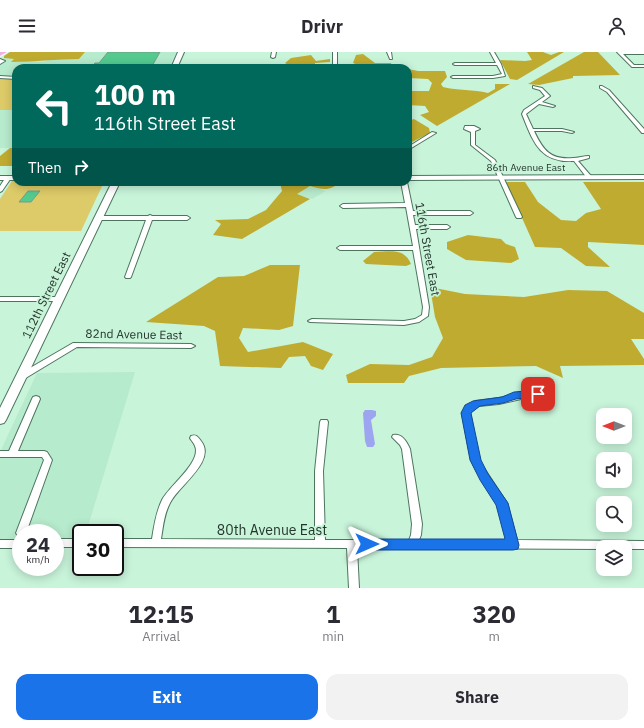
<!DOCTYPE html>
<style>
body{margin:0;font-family:"IBM Plex Sans",sans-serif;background:#f2f2f3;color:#2b2b33;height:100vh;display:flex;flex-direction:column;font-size:15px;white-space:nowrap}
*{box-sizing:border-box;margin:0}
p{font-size:13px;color:#7c7c81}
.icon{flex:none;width:22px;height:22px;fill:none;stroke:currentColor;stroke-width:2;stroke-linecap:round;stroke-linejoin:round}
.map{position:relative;height:536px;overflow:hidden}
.side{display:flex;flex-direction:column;background:#fff;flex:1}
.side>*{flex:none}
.hud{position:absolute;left:12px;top:12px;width:400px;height:122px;border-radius:12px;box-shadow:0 2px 10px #0003;background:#00695c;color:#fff;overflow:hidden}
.needle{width:26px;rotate:270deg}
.controls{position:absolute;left:596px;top:356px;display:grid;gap:8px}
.controls a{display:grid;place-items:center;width:36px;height:36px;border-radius:8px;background:#fff;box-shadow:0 2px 10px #0003;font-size:20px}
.speed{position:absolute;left:12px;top:472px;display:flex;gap:8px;font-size:20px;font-weight:700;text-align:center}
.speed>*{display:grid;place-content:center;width:52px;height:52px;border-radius:50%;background:#fff;box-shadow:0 2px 10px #0003;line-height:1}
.speed small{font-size:10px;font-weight:400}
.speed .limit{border:2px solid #111;border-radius:6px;background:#fff;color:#111}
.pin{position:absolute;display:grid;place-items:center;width:34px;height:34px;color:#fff;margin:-17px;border-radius:8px;box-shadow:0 2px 6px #0006}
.me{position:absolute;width:44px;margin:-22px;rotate:90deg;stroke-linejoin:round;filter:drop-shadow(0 0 3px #0008)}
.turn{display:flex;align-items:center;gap:14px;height:84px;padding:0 16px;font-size:18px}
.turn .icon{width:52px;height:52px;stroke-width:2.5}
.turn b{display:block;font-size:28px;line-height:34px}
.then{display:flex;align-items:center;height:38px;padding:0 16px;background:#0003;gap:8px;font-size:15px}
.eta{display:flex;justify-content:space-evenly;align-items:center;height:68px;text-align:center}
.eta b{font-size:24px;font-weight:800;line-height:28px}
.cta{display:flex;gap:8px;margin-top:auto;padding:8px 16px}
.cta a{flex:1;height:46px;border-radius:12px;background:#1a73e8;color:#fff;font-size:16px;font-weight:800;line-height:46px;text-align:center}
.cta a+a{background:#f2f2f3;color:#2b2b33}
header{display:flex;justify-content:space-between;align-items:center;height:52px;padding:0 16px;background:#fff;font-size:18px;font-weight:800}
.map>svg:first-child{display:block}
</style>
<header><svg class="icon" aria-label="menu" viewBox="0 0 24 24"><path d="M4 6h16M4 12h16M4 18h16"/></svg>Drivr<svg class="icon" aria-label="person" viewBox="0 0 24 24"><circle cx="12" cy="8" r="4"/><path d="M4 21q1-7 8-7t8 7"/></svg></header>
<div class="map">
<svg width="644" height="536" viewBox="0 0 644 536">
<rect width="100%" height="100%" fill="#c8f4da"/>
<path fill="#b7ebcd" d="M85 0H177L168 16H16V27L0 26V8L4 6 43 10 54 7H79Z
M0 58H16V96H0Z
M310 134 326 139 312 147 296 142Z
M135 320 86 481H81V487L55 488V481H21V488H0V400L37 321Z"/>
<path fill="#ddca68" d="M0 26 16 27V58H0Z
M12 129 100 130 103 132 81 179H0V147Z"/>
<path fill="#c0ab31" d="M10 0H85L79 7C56 7 34 10 11 10L14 7 4 6V4Z
M527 0H543L551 3 559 0H564L517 28 510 27 500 8 525 9 532 8Z
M584 0H598L620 23 573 24V26L539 33 528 32Z
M363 2 375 11H391L392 15 399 16C384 16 367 17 353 11L356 3Z
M311 3 316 9 330 7V10L315 11V12L319 16H293L285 11 291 6Z
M408 17 418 19H445L447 25 441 32 443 35C458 39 473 37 488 41L495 37V32H510L437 74 420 63 429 60 425 54 408 53V39H429L432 31 428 27 408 26Z
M414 67 429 76 430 81 408 92V69Z
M10 96H16V114H0V104Z
M506 130H525L538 150 561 168 576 169 586 161 601 157 583 130H644V193L588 190V195L610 215 586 214 561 196 535 195Z
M280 131H341C327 139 324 138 310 134L297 142 310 147 242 187 213 183 221 172 215 168 248 167 266 158 282 139Z
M468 183 501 187 506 192 515 195 519 207 511 211 466 208 447 197V190Z
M374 200C389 200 404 195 411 212L406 214 366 212 363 209Z
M270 213H300L293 274 279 278 243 276 239 286 248 300 303 290 333 302 323 318 311 314 305 304 289 305 281 316 220 314 215 279 204 274 146 270 218 225 244 224Z
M430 235 465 242 524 245 568 238 607 239 644 261V287H631L644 307V313L560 314 563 326 536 314 441 316 409 324 404 331H348L346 323 370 312 409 313 432 305 443 286 435 265Z"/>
<path fill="#9da5f1" d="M372 358 376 359V364L371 368 375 392 373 395H367L365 389 363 361 365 358Z"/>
<path fill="#54ca8f" stroke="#759e86" d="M108 0H160L151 16H90L95 11H99Z
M28 139H40L31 150H19Z"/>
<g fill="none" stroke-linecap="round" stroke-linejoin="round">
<g stroke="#4d755e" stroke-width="2">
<path id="minor" d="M272 0H276L275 5 273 6 271 5Z
M333 0H337V16H333Z
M387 0H391L392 7H390Z
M490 0H494L501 12 505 24 493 26H453L451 25 453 24H493L502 22 497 13H455L453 12 455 11H496Z
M617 0H644V2H623L634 13H644V15H632Z
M0 7 5 9 0 12Z
M0 24 16 25V27L0 26Z
M533 34 542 36 550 44 542 50 555 54 553 55 539 52 526 62 533 77H562L574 80 572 81 562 79H534C543 98 550 108 573 106 578 106 584 104 589 104V106L578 109 591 124V126H587L574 109C539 111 533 89 522 62L524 58 545 44 540 38 533 36Z
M600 34H602L609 38 644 77V81H642L607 40 600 36Z
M465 74H474L480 77 475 79V93L495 108 522 165 521 166H517L516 165 491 109 471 93V80L464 77Z
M432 80 436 81 408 98V95Z
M8 124 11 126 2 139 0 140V134L6 125Z
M401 130H407L413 159H470L473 161 470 163H413L415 173H447L450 175 447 177H416L429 255 428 264 419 270 404 273 310 270 308 269 312 267 404 269 415 267 422 263 423 255 413 198H340L337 196 340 194H413L406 155 343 156 340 154 343 152 405 151Z
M150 163 152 164H187L190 166 187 168H152L131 225 130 226H126L125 225 146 168H98L95 166 98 164H148Z
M0 245H59L62 247 59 249H0Z
M73 291 191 292 195 294 191 296 77 295 24 327H18L17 325 18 323Z
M538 339 541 340 542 342 541 344 521 347 499 352 479 354 472 358 470 361 479 408 484 416 507 451 517 488 644 489V497H625V495H603V497L357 496 359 536H349L347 496 115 495V487H152C154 474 156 460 162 448 169 434 202 410 195 394 194 391 191 388 190 386L191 384C196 382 198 385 201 389 217 409 178 434 170 451 164 462 163 475 161 487L315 488V419L320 370 321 368H327L328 370 323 419 325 488H409L411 483 412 472 402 397 400 393 392 385 393 383C402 381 407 390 410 397L422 472 421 483 419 488H507L498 452 477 420 471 408 462 361 466 354 475 349 499 346 521 341Z
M36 344 39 345 40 347 18 399H44L47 400 52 408 26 481H21V485L18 484 16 481 44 408 42 405H0V399H9L32 347 33 345Z
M55 487H81V495H55Z
M0 488H21V496H0Z"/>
</g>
<g stroke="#4d755e" stroke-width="2">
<path id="tertiary" d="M644 123V127L408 128V124Z
M0 124H16V128H0Z"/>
</g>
<g stroke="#4d755e" stroke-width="2">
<path id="secondary" d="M178 0H184L177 16H171Z
M112 130H120L6 368 4 371 0 372V356Z"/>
</g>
<g stroke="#fff" stroke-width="2">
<path id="motorway" d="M0 0H7L0 4Z"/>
</g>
<use href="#minor" fill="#fff" fill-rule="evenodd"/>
<use href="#tertiary" fill="#fff" fill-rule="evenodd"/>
<use href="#secondary" fill="#fff" fill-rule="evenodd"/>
<use href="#motorway" fill="#f3b2de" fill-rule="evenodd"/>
</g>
<path fill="#1a73e8" stroke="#114b97" d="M538 338 542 339 543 342 542 344 516 347 503 351 480 354 471 361 481 408 488 422 508 451 519 493 518 497 513 498H367L363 496 361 492 363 489 367 487H505L496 453 480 428 470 408 461 361 465 353 473 349 502 345 514 340Z"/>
<g text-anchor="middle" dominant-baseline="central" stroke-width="3.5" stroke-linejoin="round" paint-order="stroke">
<g font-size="10" fill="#24352b" stroke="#c8f4da">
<text x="526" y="115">86th Avenue East</text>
</g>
<g font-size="12" fill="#24352b" stroke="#c8f4da">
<text transform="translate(428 197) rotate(80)">116th Street East</text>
<text transform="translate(46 243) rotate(-64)">112th Street East</text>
<text transform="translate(134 282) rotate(1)">82nd Avenue East</text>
</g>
<g font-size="14" fill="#24352b" stroke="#c8f4da">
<text x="272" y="478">80th Avenue East</text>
</g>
</g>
</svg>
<div class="controls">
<a><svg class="needle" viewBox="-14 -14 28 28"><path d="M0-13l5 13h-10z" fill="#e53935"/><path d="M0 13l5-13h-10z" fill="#7c7c81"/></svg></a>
<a><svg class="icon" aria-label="sound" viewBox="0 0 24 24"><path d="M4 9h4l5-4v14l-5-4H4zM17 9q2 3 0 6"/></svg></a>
<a><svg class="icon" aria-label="search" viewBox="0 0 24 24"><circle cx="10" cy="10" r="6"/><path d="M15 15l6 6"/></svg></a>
<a><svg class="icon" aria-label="layers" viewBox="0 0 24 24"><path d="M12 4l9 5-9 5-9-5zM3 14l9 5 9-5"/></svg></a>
</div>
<div class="speed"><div>24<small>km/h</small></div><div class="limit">30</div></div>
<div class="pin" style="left:538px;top:342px;background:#d93025"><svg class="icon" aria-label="arrive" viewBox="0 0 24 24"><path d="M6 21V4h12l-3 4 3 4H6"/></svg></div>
<svg class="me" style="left:367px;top:492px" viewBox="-20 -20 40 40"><path d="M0-17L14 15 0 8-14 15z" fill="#1a73e8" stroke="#fff" stroke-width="4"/></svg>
<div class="hud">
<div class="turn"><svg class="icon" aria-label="left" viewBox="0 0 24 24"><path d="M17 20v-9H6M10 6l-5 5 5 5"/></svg><div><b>100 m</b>116th Street East</div></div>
<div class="then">Then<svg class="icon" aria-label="right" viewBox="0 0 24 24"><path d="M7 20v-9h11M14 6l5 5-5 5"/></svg></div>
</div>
</div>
<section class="side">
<div class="eta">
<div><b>12:15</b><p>Arrival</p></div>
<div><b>1</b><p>min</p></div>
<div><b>320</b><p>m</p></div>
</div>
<div class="cta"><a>Exit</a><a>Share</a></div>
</section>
